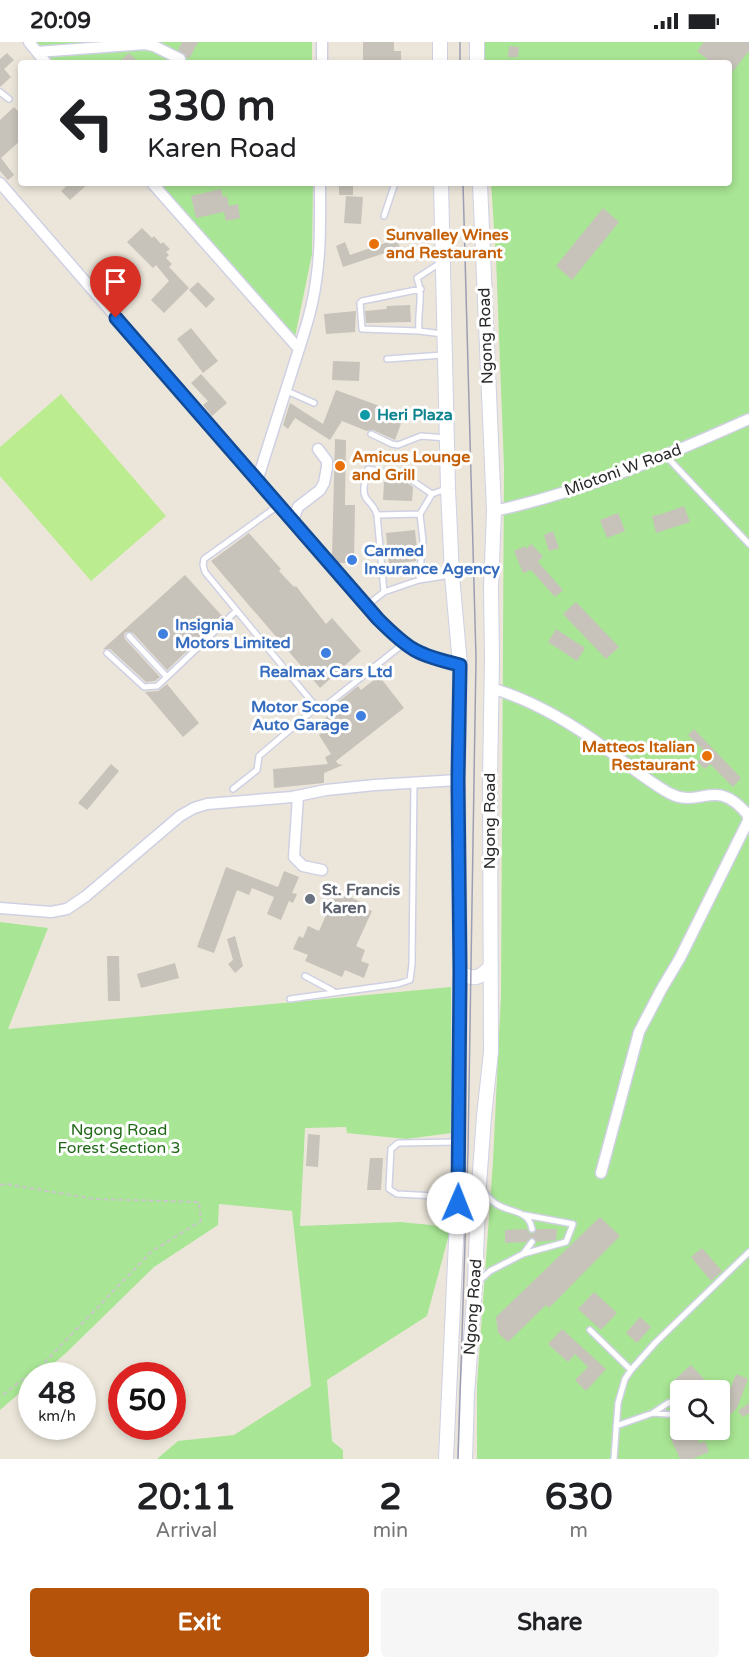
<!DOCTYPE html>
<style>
body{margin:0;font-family:"Varela Round",sans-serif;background:#f6f6f6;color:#202124;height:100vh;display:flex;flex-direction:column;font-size:22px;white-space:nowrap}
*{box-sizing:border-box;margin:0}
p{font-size:20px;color:#757577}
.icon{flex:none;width:33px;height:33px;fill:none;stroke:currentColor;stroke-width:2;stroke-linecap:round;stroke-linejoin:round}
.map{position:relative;height:1417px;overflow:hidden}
.sheet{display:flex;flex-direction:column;background:#fff;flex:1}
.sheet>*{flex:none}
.guide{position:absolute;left:18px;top:18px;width:714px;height:126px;border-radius:6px;box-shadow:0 3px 9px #0003;background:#fff;color:#202124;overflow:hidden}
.fabs{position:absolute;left:670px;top:1338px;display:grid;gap:12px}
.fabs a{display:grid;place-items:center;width:60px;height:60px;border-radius:6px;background:#fff;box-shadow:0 3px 9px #0003;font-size:30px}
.speed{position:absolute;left:18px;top:1320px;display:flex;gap:12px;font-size:30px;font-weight:700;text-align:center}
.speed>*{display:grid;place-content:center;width:78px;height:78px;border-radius:50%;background:#fff;box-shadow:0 3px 9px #0003;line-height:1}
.speed small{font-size:15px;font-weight:400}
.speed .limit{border:9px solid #d22;background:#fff;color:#111}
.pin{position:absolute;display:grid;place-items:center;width:51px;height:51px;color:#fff;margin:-62px -26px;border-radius:50% 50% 50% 0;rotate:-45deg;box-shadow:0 0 6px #0007}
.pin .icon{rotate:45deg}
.me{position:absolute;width:66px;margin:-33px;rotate:1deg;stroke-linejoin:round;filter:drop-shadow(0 0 4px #0008)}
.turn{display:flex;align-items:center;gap:21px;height:126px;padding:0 30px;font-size:27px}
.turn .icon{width:78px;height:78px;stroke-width:2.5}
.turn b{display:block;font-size:42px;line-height:51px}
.eta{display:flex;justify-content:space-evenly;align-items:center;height:102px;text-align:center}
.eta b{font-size:36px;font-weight:700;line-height:42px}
.action{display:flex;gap:12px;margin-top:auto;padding:12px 30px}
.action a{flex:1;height:69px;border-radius:6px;background:#b45309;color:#fff;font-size:24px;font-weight:700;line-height:69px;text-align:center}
.action a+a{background:#f6f6f6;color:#202124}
.status{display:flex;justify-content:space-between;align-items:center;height:42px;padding:0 30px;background:#fff;direction:ltr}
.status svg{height:16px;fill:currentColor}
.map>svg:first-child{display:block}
</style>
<div class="status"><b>20:09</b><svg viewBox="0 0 49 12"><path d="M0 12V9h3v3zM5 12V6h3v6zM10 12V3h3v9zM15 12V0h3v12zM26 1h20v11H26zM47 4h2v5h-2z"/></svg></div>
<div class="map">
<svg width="749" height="1417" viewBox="0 0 749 1417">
<rect width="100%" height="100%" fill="#ece6da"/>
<path fill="#a8e594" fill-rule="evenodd" d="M37 0H312V21H54Z
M485 0H749V1417H477V1343L493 1119 501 953 504 425 496 215 491 141H729V21H485ZM681 1348H720V1388H681Z
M160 141H313L312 212 295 295Z
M0 880 48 886 8 987 451 945V1091L406 1097 347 1091 346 1085 305 1086 300 1184 400 1180 451 1185 427 1274 327 1338 332 1399 343 1408V1417H157L178 1399 234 1393 311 1344 292 1169 219 1162 218 1183 154 1225 66 1311 40 1333 32 1334 31 1341 0 1368Z"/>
<path fill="#bcec90" d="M61 352 166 474 91 539 0 434V405Z"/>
<path fill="#c7c3ba" d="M182 0H198L189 17 178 8Z
M363 0H394V9H401V20L363 21Z
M704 0H749V9L729 34V21H712L697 9Z
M509 4 519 5 518 15H508Z
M7 11 14 18 4 27 11 35 0 45V17Z
M129 11 139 21H118Z
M14 65 21 72V98L1 116 14 133 8 138 0 129V78Z
M70 141H89L70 158 61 149Z
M339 141H353V153H339Z
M221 147 223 155 227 154 229 164 238 162 240 176 226 179 224 170 196 176 191 154Z
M346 154 363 155 361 182 344 181Z
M603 166 619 180 572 238 556 224Z
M142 186 152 196 154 194 161 202 163 200 170 207 166 210 169 213 166 216 172 222 169 225 189 246 164 271 151 258 169 239 156 223 153 226 127 200Z
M397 197 400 206 343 225 336 204 345 200 350 213Z
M198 240 215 257 206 266 189 248Z
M410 263 411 280 366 281 365 269 386 267 387 264Z
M356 269 355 290 326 292 324 272Z
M191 286 218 319 203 331 177 297Z
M333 319 360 320 359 339 332 338Z
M201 332 227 361 212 374 203 363 208 359 191 341Z
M336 348 404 373 395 398 373 388 367 389 342 379 330 398 295 376 288 387 283 383 290 361 323 382Z
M335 397 346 398 345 463H355L354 521H338L332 514Z
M384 440H406L413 445 412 459 383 458Z
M684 464 690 480 656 491 652 474 662 472Z
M618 471 625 489 607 496 600 478Z
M415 488 417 508 416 519 389 522 386 491Z
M553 489 559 506 549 509 544 493Z
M249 491 281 527 279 529 294 545 296 544 326 582 332 576 361 609 320 646 211 519Z
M531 502 543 514 538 520 563 548 555 555 531 528 523 531 514 509 525 504 526 507Z
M185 533 223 575 167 628 133 591 126 590 124 593 125 597 160 635 155 639 146 640 110 607H103Z
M576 560 619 605 606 617 563 572Z
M556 587 585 606 577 619 548 600Z
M379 634 404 666 336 719 338 722 343 723 324 731V741L274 746 273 727 328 722 325 715 331 712 319 693 325 689 319 681 341 664 338 660 358 644 361 648Z
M167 642 199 681 183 695 145 650 158 649Z
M694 687 741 736 733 745 710 722 705 727 697 720 706 711 688 693Z
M111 722 119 729 87 768 78 761Z
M226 825 278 845 284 829 299 835 292 851 297 852 293 861 289 859 281 878 267 872 274 855 252 846 249 853 237 848 214 911 197 905Z
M335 853 343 857 345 853 361 860 359 864 372 869 356 904 365 908 361 919 369 922 364 936 345 928 342 935 305 919 308 913 293 907 299 894 303 896 308 884 319 889Z
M235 894 243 924 235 931 228 922 233 918 227 897Z
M107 914H119L120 959H108Z
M175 921 179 936 141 946 137 932Z
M308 1092 320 1093 318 1125 306 1124Z
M370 1116H383L381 1148H367Z
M600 1175 620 1194 549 1266 546 1263 508 1300 498 1291 496 1275Z
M527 1187 529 1191 533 1192 537 1187H557L556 1198 537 1200 532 1195 526 1200 505 1201V1188Z
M702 1206 722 1229 711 1239 691 1215Z
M594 1250 617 1271 601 1288 578 1267Z
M640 1275 651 1285 637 1301 626 1291Z
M562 1287 606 1327 586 1349 575 1338 588 1325 575 1312 568 1320 548 1302Z
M691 1323 714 1348H677L671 1341Z
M736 1332 748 1337 737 1366 720 1383V1355L725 1360Z
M749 1361V1371L743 1375 738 1369Z
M680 1391 682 1395 691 1392 694 1397 697 1396 699 1401 705 1399 709 1410 692 1417H680L670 1395Z"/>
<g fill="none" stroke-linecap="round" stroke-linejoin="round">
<g stroke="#cfd1e3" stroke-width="8">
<path id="service" d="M0 50 9 57
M384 174 395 141
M440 221 417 236C424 254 417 270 419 289L443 292
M419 289 362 287 360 261 362 259 421 247
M387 317 443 313
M287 349 314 361
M371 392 392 402 398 403 421 394 446 396
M666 414 749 502
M446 447 432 452 420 472 423 499 419 538 451 533
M279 463 204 517 203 523 205 530 312 660 318 664 324 665 403 602
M377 473 420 472
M384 550 377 473C375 465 371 463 366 456 361 449 366 435 368 427L407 435 432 452
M366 564 384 550 419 538
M129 594 167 635 236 569
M107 611 144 645 157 644 167 635
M233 747 257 728 259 714 318 664
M305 934 333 949
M290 957 398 942 410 938 412 922 414 740
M480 1145C485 1151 491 1160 498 1163 512 1171 529 1168 532 1187
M457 1155 397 1152 389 1147V1144L391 1107 398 1101 458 1100
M523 1212 566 1200 573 1182 525 1173
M477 1241 490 1229 523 1212 532 1200
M590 1288 631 1328
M653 1371 681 1373
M616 1384 653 1371 668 1361 681 1358
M614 1417 618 1361 625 1337 631 1328 655 1301 749 1210"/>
</g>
<g stroke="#cfd1e3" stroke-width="13">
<path id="minor" d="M29 0 46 21
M37 10 145 2 154 4 180 17
M322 21V0
M0 141 366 564 403 602 421 613 460 623
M152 141 299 307 257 439
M299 307C306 285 313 263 316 239 321 207 320 174 320 141
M494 469C583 450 666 414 749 377
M293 478 298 465 320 448 324 441 327 425V419L318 407
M491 646C532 658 571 681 605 706 626 721 646 738 669 751 701 768 715 733 748 773V779L680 916 661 948 639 990 601 1131
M298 754 294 815 303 824 322 828
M0 866 51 870 67 867 86 854 180 774 194 766 207 762 292 755 326 748 375 743 458 738"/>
</g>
<g stroke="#cfd1e3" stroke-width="16">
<path id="secondary" d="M440 0V21
M477 0V21
M441 141 448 447 452 533 460 623 458 738 460 930 458 1155 446 1417
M460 930C473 939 481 936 491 924
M465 1417 467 1352 475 1243 478 1157 484 1074 491 1010 490 738 492 616 491 547 494 469 480 141"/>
</g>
<path stroke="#c7c7c7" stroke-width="2" stroke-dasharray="4.5 3" stroke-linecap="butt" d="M0 1143 6 1142 94 1157 199 1160 201 1179 152 1209 43 1322 0 1355"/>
<use href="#service" stroke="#fff" stroke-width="5"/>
<use href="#minor" stroke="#fff" stroke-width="10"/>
<use href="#secondary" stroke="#fff" stroke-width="14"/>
<path stroke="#9d9eb4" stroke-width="1.5" d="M460 0V21
M458 1417 468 1108 476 616 463 141"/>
</g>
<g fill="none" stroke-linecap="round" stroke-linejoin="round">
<g stroke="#114b97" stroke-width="15">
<path id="route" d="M116 276 378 577C409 608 417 613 460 623L458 738 460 930 458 1161"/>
</g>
<use href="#route" stroke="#1a73e8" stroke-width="10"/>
</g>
<g fill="#e8710a" stroke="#fff" stroke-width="2">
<circle cx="374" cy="202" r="6"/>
<circle cx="340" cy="424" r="6"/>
<circle cx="707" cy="714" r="6"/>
</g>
<circle fill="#0f9aa8" stroke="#fff" stroke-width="2" cx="365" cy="373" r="6"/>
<g fill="#3f7fe0" stroke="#fff" stroke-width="2">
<circle cx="352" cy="518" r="6"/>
<circle cx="163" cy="592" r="6"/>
<circle cx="326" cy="611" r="6"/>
<circle cx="361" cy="674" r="6"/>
</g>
<circle fill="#6b7280" stroke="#fff" stroke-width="2" cx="310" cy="857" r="6"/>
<g text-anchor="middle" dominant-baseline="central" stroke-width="6" stroke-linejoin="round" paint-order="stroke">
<g font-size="16" font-weight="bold" fill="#c56008" stroke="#fff" text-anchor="start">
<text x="386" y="193">Sunvalley Wines<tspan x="386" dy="18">and Restaurant</tspan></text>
<text x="352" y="415">Amicus Lounge<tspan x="352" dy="18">and Grill</tspan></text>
<text x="695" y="705" text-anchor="end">Matteos Italian<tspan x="695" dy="18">Restaurant</tspan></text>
</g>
<g font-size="16" fill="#292929" stroke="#fff">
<text transform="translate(486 294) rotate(-92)">Ngong Road</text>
<text transform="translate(623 428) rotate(-20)">Miotoni W Road</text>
<text transform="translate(490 779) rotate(-90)">Ngong Road</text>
<text transform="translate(473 1265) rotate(-86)">Ngong Road</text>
</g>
<g font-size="16" font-weight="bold" fill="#0d838f" stroke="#fff" text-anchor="start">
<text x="377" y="373">Heri Plaza</text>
</g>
<g font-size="16" font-weight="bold" fill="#366cbe" stroke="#fff" text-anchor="start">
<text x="364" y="509">Carmed<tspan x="364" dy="18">Insurance Agency</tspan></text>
<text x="175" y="583">Insignia<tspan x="175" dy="18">Motors Limited</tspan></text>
<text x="326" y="630" text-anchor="middle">Realmax Cars Ltd</text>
<text x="349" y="665" text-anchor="end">Motor Scope<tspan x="349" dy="18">Auto Garage</tspan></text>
</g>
<g font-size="16" font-weight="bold" fill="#5b616d" stroke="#fff" text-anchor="start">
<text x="322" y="848">St. Francis<tspan x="322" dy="18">Karen</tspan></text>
</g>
<g font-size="16" fill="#206817" stroke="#fff">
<text x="119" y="1088">Ngong Road<tspan x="119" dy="18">Forest Section 3</tspan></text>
</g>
</g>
</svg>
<div class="fabs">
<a><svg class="icon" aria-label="search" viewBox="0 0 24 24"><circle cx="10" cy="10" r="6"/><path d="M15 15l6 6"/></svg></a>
</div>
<div class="speed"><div>48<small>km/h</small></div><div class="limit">50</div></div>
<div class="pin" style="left:116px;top:276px;background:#d93025"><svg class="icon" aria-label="arrive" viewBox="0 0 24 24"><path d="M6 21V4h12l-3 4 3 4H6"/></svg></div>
<svg class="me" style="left:458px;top:1161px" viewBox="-20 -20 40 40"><circle r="19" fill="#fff"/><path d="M0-13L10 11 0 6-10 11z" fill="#1a73e8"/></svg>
<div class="guide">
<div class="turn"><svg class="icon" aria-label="left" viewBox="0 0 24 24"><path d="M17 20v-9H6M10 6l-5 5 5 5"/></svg><div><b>330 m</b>Karen Road</div></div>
</div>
</div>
<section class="sheet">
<div class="eta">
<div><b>20:11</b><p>Arrival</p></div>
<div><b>2</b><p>min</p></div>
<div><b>630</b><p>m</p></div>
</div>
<div class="action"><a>Exit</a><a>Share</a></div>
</section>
